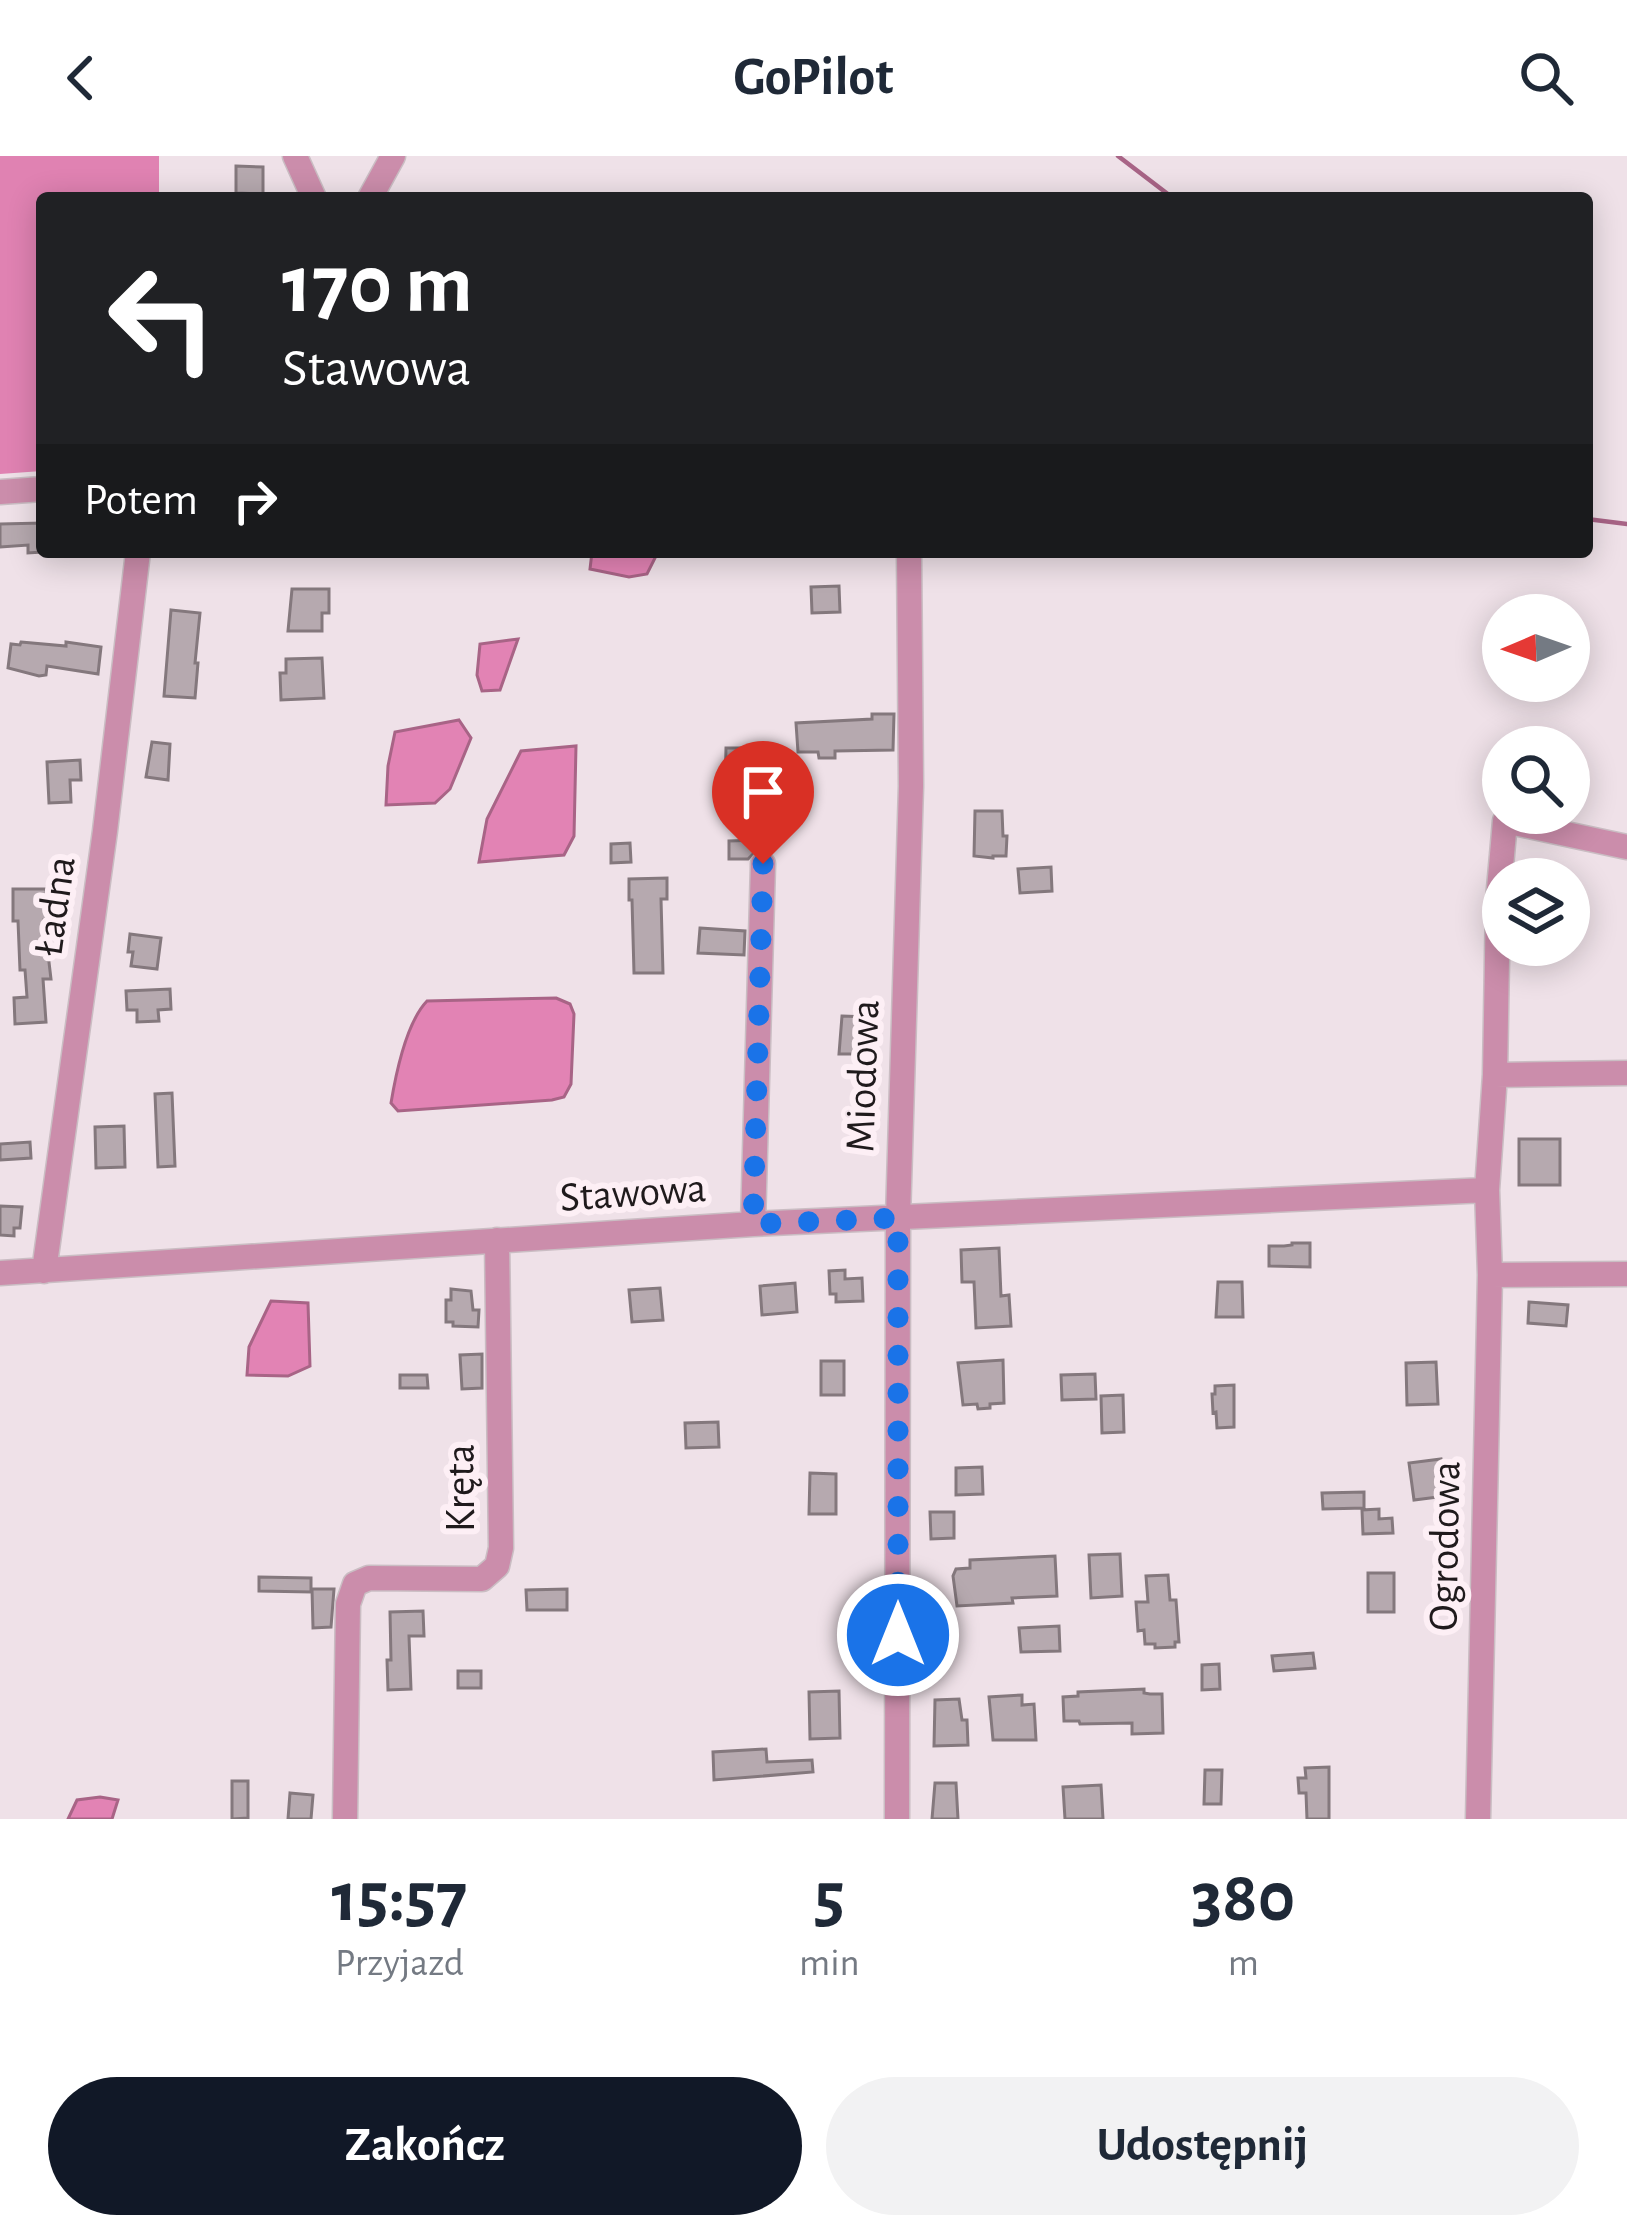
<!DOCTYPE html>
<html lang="pl">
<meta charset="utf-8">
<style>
body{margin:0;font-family:"Alegreya Sans",sans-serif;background:#f2f2f3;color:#1f2937;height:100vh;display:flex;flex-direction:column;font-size:45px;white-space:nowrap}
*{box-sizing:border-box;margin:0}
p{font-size:39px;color:#747a83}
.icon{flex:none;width:66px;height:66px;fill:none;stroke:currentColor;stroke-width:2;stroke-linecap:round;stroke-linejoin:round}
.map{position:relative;height:1663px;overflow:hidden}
.panel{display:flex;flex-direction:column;background:#fff;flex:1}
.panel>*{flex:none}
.banner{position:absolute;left:36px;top:36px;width:1557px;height:366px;border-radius:12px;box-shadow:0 6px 30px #0003;background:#202124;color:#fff;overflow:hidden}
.needle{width:78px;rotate:268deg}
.buttons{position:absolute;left:1482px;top:438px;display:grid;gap:24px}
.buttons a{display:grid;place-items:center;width:108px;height:108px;border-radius:50%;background:#fff;box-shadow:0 6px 30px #0003;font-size:60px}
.pin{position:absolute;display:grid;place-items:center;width:102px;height:102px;color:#fff;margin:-123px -51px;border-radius:50% 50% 50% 0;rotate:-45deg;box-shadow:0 0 12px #0007}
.pin .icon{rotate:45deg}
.me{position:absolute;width:132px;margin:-66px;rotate:0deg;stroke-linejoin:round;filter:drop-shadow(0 0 9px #0008)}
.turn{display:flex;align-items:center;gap:42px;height:252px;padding:0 48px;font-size:54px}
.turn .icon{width:156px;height:156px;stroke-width:2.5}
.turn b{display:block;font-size:84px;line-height:102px}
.then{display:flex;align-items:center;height:114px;padding:0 48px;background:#0003;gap:24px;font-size:45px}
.eta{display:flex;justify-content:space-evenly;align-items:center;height:204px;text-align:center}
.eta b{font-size:72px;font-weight:600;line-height:84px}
.cta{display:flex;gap:24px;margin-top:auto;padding:24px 48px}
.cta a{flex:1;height:138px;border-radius:72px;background:#111827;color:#fff;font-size:48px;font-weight:600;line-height:138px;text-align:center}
.cta a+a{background:#f2f2f3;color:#1f2937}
header{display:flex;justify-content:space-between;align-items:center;height:156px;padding:0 48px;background:#fff;font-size:54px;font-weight:600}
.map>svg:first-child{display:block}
</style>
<header><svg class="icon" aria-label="back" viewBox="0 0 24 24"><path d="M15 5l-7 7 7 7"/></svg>GoPilot<svg class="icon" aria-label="search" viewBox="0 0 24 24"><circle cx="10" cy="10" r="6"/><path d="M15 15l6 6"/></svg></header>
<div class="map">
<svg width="1627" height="1663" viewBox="0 0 1627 1663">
<rect width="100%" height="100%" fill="#efe1e8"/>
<path fill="#e082b2" d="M0 0H159V42H42V315L0 318Z"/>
<path fill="#e283b4" stroke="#a86486" stroke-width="3" d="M592 396H658L647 418 629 421 590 413Z
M518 483 500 534 482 535 477 519 480 488Z
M459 564 471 582 450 633 435 647 386 649 388 610 395 576Z
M576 590 574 680 564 699 479 706 487 663 521 595Z
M556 842 570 848 574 858 571 928 564 941 552 944 398 955 391 947C396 917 406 867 427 845Z
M271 1145 308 1147 310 1210 288 1220 247 1219 249 1191Z
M100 1641 118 1644 112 1663H68L77 1644Z"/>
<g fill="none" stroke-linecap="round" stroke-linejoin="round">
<path stroke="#a86486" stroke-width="4.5" d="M1118 0 1173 42
M1587 363 1627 368"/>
</g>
<path fill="#b6a9af" stroke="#84787d" stroke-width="3" d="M236 10 263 11V38L236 37Z
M42 367V396L28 397V389L0 391V368Z
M839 430 840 456 812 457 811 431Z
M292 433H329V457H322V475H288Z
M171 454 200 457 195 507H198L195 542 164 540Z
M21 486 66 490V486L101 491 98 518 47 510 46 519 39 520 8 512 11 488 20 489Z
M322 502 324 542 281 544 280 517H286V503Z
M872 558H894L893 594 835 595V602H819L818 596H798L796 567 872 563Z
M152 586 170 588 168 624 146 621Z
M726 592H746L749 635 725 636Z
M80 604 81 624H70L71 646 49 647 47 606Z
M975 655H1002L1003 680H1007L1006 700H993V702L974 700Z
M759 684V692L748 703H729V685Z
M630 687 631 706 611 707V688Z
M1051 711 1052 735 1020 737 1018 713Z
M667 722V743H661L663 817H634L632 744H629V723Z
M13 733H46L47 764H44L51 823H43L46 866 15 868 14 842 27 841 25 814H20L18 765H13Z
M700 772 745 775 744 799 698 797Z
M130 778 161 782 157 813 131 810 133 796H128Z
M170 833 171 853 158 854 159 865 137 866V854H127L126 835Z
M842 860 868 861V898H839Z
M172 937 175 1010 158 1011 155 938Z
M124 970 125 1011 96 1012 95 971Z
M1519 983H1560V1029H1519Z
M30 986 31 1002 0 1004V988Z
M0 1050 22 1051 20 1072H14V1080L0 1079Z
M1292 1087H1310V1111L1269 1110V1090H1284L1292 1089Z
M999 1092 1001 1140 1009 1139 1011 1170 976 1172 974 1126H962L961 1094Z
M845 1114V1123L862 1122 863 1145 836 1146V1138H830L829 1115Z
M1218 1126H1242L1243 1161H1216Z
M795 1127 797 1156 762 1159 760 1130Z
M660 1132 663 1164 632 1166 629 1134Z
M451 1133 471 1135 473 1154H479L478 1171 453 1170V1166H446V1144H451Z
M1529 1146 1568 1149 1566 1170 1528 1167Z
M482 1198V1232L462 1233 460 1199Z
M1003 1204 1004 1247 990 1248V1252L978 1253 977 1248 963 1249 958 1207Z
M821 1205H844V1239H821Z
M1436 1206 1438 1248 1407 1249 1406 1207Z
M1095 1218 1096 1243 1062 1244 1061 1219Z
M400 1219H427L428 1232H400Z
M1234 1229V1271L1217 1272 1216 1256 1213 1257 1212 1238H1215V1230Z
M1123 1239 1124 1276 1102 1277 1101 1240Z
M718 1266 719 1291 686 1292 685 1267Z
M1441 1303 1446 1340 1414 1344 1409 1307Z
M982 1311 983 1338 956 1339V1312Z
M810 1317 836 1318V1358H809Z
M1364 1336V1352L1323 1353 1322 1337Z
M1379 1353V1363L1392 1362 1393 1377 1363 1378 1362 1354Z
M930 1356H954V1382L931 1383Z
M1120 1398 1122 1440 1091 1442 1089 1399Z
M1055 1400 1057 1440 1012 1442 1013 1447 957 1450 953 1420 956 1413 970 1412V1404Z
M1368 1417H1394V1456H1368Z
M1168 1419 1170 1444H1176L1179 1486H1175V1491L1155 1492V1488H1145L1144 1474 1138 1475 1136 1446H1148L1146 1420Z
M259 1421 311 1422V1436L259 1435Z
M312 1433H334L331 1471 313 1472Z
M567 1433V1454H527L526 1434Z
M423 1455 424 1480H409L411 1533 388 1534 387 1504H391L390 1456Z
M1059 1470 1060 1495 1021 1496 1019 1472Z
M1313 1497 1315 1512 1274 1515 1272 1500Z
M1219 1508 1220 1533 1202 1534V1509Z
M458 1515H481V1532H458Z
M1144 1533V1537L1150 1538H1162L1163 1577 1132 1578V1567L1080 1568 1079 1565H1064L1063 1541 1078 1540V1536Z
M839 1535 840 1582 810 1583 809 1536Z
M1022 1539V1549L1034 1548 1036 1584H993L989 1541Z
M959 1543 962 1564H967L968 1589 934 1590 935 1544Z
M766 1593 767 1606 812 1604 813 1616 714 1624 713 1596Z
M1329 1611V1663H1307L1306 1637H1299L1298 1622H1306L1305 1612Z
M1205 1614H1222L1221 1648H1204Z
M232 1625H248V1662L232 1663Z
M935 1627H956L958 1663H932Z
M1101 1629 1103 1663H1065L1063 1631Z
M290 1637 313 1639 311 1663H288Z"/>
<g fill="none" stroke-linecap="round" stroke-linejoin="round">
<g stroke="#cabdc3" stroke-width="27">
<path id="minor" d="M295 0 314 42
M370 42 393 0
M0 336 42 333
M1495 919 1627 917
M753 1068 763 708
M44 1115 105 675 138 396
M0 1117 753 1068 1487 1034
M1490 1119 1627 1118
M345 1663 348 1448 355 1428 369 1422 482 1423 497 1410 501 1392 497 1084
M897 1663 898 1062 911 630 909 396
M1478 1663 1490 1119 1487 1034 1495 919 1498 744 1505 665 1627 691"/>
</g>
<use href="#minor" stroke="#cb8dab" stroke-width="24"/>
</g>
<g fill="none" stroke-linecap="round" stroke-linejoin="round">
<path stroke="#1a73e8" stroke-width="21" stroke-dasharray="0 37.8" d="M763 708 753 1068 898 1062V1479"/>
</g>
<g text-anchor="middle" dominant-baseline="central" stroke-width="12" stroke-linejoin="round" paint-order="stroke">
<g font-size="42" fill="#1f1a1c" stroke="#fdeff5">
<text transform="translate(55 750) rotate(-82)">Ładna</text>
<text transform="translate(863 920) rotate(-88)">Miodowa</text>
<text transform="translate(633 1037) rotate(-4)">Stawowa</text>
<text transform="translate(461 1332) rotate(-90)">Kręta</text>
<text transform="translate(1445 1390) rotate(-89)">Ogrodowa</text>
</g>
</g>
</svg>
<div class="buttons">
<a><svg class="needle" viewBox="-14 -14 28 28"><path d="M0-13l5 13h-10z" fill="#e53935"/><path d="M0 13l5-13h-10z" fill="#747a83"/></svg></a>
<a><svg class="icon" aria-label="search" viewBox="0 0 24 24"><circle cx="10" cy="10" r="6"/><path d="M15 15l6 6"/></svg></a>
<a><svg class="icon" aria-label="layers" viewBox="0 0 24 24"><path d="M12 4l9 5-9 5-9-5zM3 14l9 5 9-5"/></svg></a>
</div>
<div class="pin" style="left:763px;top:708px;background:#d93025"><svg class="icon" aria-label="arrive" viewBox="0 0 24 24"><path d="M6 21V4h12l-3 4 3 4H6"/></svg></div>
<svg class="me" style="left:898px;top:1479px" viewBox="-20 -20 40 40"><circle r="17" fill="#1a73e8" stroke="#fff" stroke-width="3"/><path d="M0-11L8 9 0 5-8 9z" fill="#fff"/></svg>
<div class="banner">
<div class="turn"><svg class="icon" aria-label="left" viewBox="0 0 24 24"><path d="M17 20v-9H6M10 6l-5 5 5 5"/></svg><div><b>170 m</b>Stawowa</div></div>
<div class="then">Potem<svg class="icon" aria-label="right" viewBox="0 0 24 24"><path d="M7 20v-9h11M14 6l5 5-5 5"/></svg></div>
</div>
</div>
<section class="panel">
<div class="eta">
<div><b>15:57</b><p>Przyjazd</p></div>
<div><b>5</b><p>min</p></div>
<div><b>380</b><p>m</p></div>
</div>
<div class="cta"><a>Zakończ</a><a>Udostępnij</a></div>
</section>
